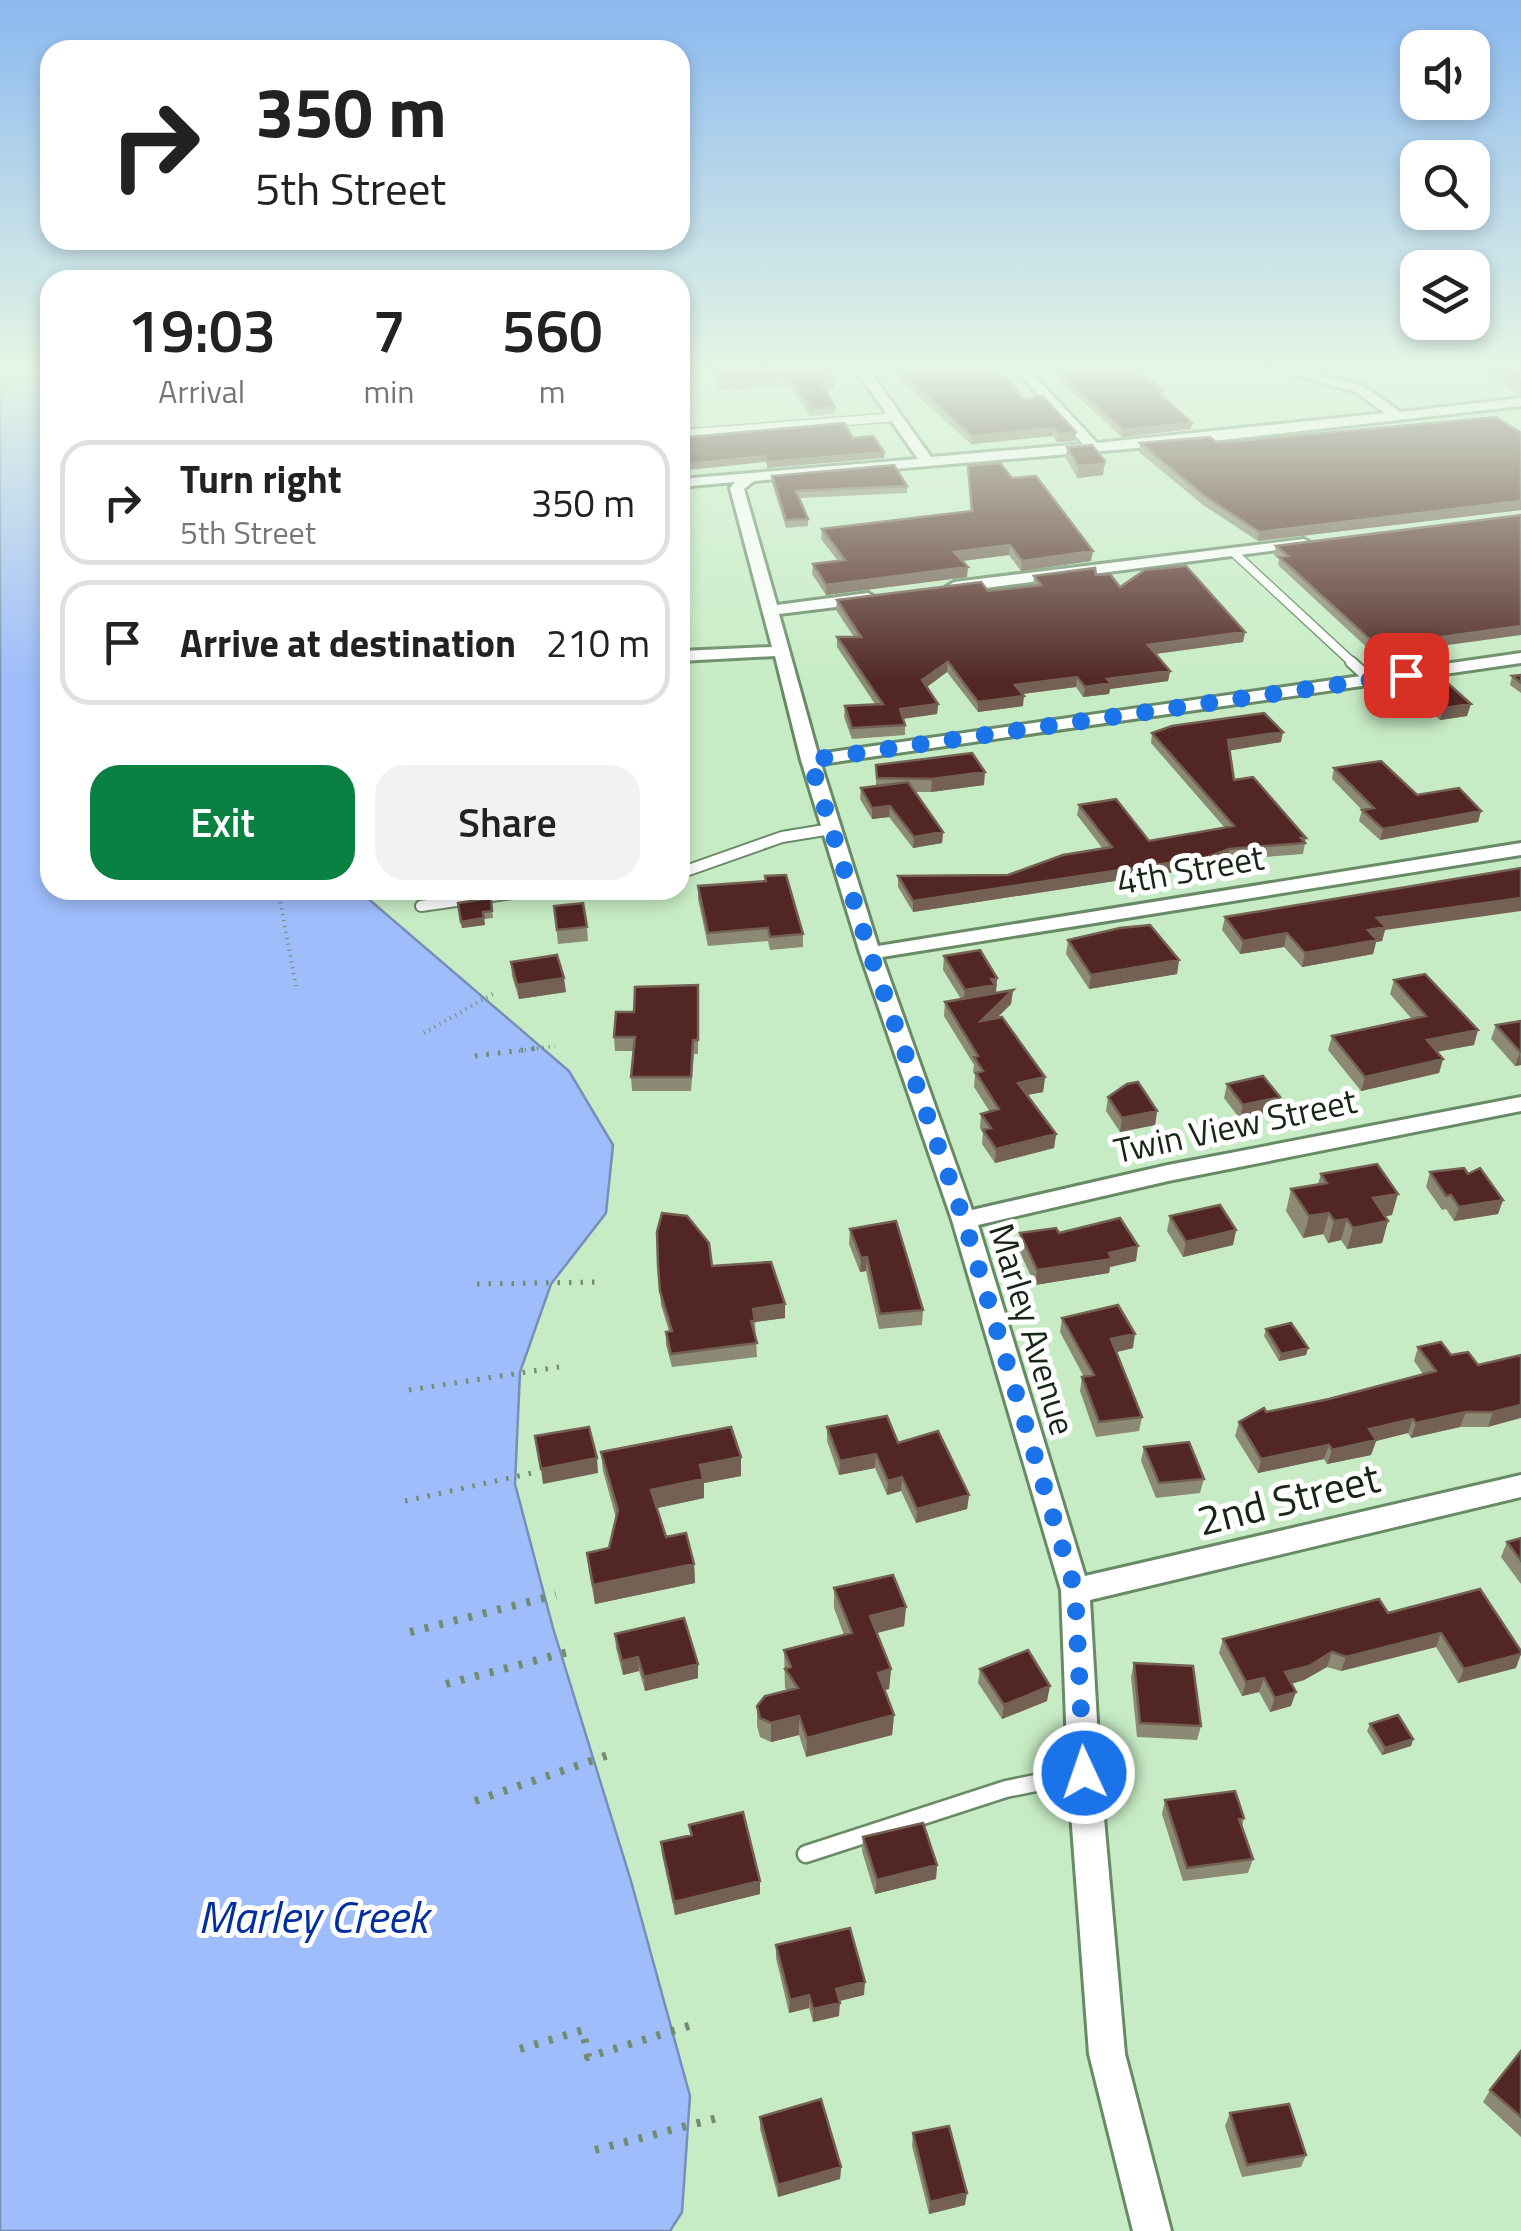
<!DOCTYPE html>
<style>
body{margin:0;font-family:"Titillium Web",sans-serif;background:#f2f2f2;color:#222;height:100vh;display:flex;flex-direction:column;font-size:38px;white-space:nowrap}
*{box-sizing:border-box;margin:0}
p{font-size:32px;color:#767676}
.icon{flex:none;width:55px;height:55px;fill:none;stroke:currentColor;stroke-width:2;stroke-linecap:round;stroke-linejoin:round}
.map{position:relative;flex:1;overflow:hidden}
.panel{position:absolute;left:40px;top:270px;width:650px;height:630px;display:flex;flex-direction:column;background:#fff;border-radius:30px;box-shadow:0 5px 15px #0003}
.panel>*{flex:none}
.banner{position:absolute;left:40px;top:40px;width:650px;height:210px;border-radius:30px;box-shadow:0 5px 15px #0003;background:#fff;color:#222;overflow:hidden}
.controls{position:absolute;left:1400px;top:30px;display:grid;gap:20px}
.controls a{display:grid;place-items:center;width:90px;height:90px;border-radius:20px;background:#fff;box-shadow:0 5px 15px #0003;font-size:50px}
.pin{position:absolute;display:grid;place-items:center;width:85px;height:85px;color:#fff;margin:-42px;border-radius:20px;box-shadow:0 5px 15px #0006}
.me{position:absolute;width:110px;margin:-55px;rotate:357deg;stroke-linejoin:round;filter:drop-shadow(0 0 8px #0008)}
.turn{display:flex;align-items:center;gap:35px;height:210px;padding:0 50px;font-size:45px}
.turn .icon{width:130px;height:130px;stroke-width:2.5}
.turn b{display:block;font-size:70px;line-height:85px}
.eta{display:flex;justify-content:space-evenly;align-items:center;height:170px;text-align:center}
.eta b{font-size:60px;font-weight:600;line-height:70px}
.cta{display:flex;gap:20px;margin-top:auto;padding:20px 50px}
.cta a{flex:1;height:115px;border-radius:30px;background:#0b8043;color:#fff;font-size:40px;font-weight:600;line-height:115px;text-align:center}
.cta a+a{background:#f2f2f2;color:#222}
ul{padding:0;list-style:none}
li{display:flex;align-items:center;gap:30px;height:125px;margin:0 20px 15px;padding:0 30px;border:5px solid #e0e0e0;border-radius:30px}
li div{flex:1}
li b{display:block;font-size:38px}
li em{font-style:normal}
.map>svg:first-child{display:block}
</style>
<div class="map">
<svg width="1521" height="2231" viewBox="0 0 1521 2231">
<rect width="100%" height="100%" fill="#c7ecc5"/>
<path fill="#9ebdfa" stroke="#768fb6" stroke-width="2.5" d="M0 370H50V890H358L569 1071 613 1145 606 1213 551 1284 520 1372 515 1484 553 1628 631 1881 690 2096 682 2212 670 2231H0Z"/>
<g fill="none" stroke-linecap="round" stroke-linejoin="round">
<g stroke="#688a66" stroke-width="11">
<path id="lane-far2" d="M680 434 897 417
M1233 552 1354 664"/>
</g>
<g stroke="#688a66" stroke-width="14">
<path id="lane-far1" d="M1351 662 1371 680
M680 873 782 837 831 829
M421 906 534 890"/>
</g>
<g stroke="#688a66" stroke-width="21">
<path id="lane" d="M806 1854 1006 1789 1080 1774"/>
</g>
<g stroke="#688a66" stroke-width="6">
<path id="street" d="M856 370H869L931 457 1083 444 1016 370H1029L1097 443 1385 413 1356 392 1277 370H1300L1364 386 1400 412 1521 398V406L1195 443 754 481 744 489 777 605 868 593 876 598 868 603 779 614 818 754 1521 653V663L821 764 878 946 1521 843V855L882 957 972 1210 1168 1165 1521 1097V1111L1168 1181 978 1225 1085 1576 1521 1475V1497L1090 1600 1100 1773 1125 2054 1171 2231H1133L1089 2054 1068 1773 1061 1590 952 1220 860 953 801 760 775 656 680 661V651L772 647 730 488 735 482 680 487V479L918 459Z
M1304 539 1311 543 1309 546 954 592 946 587 954 582Z"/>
</g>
<path stroke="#728c71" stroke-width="4" stroke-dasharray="1 5" stroke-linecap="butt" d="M296 986 279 895 339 890
M424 1033 496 992
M519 1051 555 1046"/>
<path stroke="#728c71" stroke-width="5" stroke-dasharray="2.5 9" stroke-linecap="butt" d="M475 1056 539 1048
M477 1284 596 1282
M409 1390 559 1367
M405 1501 532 1473"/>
<path stroke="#728c71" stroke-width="8" stroke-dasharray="4 11" stroke-linecap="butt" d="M410 1632 556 1595
M446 1684 576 1650
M475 1801 611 1754
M520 2049 583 2030 588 2057 695 2024
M595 2150 721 2117"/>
<use href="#lane-far2" stroke="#fff" stroke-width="8"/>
<use href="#lane-far1" stroke="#fff" stroke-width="10"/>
<use href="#lane" stroke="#fff" stroke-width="16"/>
<use href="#street" fill="#fff" fill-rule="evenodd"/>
</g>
<path fill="#8c8974" d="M709 370H826L834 388 825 391 835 407V414L810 416 789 386 720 390Z
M893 370H991L1023 400 1075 441 1057 442 1053 436 971 444 902 382Z
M1053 370H1138L1164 390 1162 396 1192 423 1191 429 1122 437 1058 379 1059 376Z
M1481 370H1521V395Z
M1521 433V510L1258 541 1203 505 1139 452 1140 443Z
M1067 447 1105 461 1103 475 1077 478 1066 458Z
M968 466 1012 478 1091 561 1021 571 1009 555 962 561 967 577 826 595 812 574 813 564 838 561 821 539 822 529 971 512Z
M772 476 907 486V493L800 498 808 519V526L786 528 772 483Z
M1521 515 1375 655 1278 565 1279 559 1274 555 1276 546Z
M1096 575 1120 587 1245 632 1243 642 1156 654 1170 671 1168 681 1110 689 1109 694 1083 697 1076 687 1023 694V706L978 712 947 672 927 687 938 704 937 714 903 719 905 725V735L852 739 844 717 845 706 875 704 837 647V637H854L836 610 837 600 988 591 1033 586 1034 576Z
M1521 675V693L1510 685 1512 676Z
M1418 684 1467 716 1440 720 1414 697Z
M1152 733 1281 742 1230 750 1234 780 1306 838 1303 854 1227 860 1206 867 913 912 898 887V876L1008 875 1103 849 1077 815 1079 805 1149 841 1225 828 1151 743Z
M876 765 984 785 931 792H915L943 832 942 843 913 848 889 817 872 819 860 799 861 788 876 786Z
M1334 768 1417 795 1481 811 1478 822 1380 840 1359 821 1362 810 1332 779Z
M765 876 803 934V947L770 950 768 941 708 946 698 899V886L765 881Z
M491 898 493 918 484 919 485 925 462 928 458 903Z
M554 906 587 927 588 941 558 944Z
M1225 917 1385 930 1382 941 1376 942 1373 954 1302 967 1284 947 1240 954 1222 930Z
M1068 940 1179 960 1177 974 1089 989 1066 954Z
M944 956 997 978 996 992 1013 990 1011 1004 997 1018 1045 1077 1043 1092 1027 1095 1056 1134 1054 1148 995 1163 982 1144 983 1133 980 1128 981 1114 990 1112 974 1087 975 1075 973 1072 974 1065 944 1016 945 1002 961 999 943 970Z
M511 962 566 992 519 999 512 976Z
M1394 980 1474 1045 1437 1052 1443 1059 1439 1073 1361 1091 1328 1050 1332 1036 1412 1019 1390 994Z
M698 985V1054H694L691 1091H632L631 1077 633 1051H615L614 1037 634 1012Z
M1521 1021V1065L1515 1066 1491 1039 1496 1025Z
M1227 1084 1277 1111 1240 1119 1224 1098Z
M1108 1097 1157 1111 1155 1125 1120 1132 1106 1111Z
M1430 1172 1468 1174 1503 1200 1498 1214 1454 1221 1446 1209 1442 1210 1426 1187Z
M1321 1174 1392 1215 1385 1216 1388 1221 1382 1243 1347 1249 1341 1240 1328 1243 1323 1234 1303 1238 1286 1211 1291 1189 1318 1184Z
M1170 1216 1236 1230 1233 1245 1183 1257 1167 1231Z
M850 1229 923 1310 922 1325 879 1329 866 1271 860 1272 849 1244Z
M1020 1233H1059L1136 1261 1110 1267 1109 1273 1035 1285 1018 1248Z
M658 1265 712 1266 785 1304V1318L755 1322 757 1357 672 1367 666 1345V1332L669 1331 661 1305Z
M1062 1318 1133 1348 1116 1352 1142 1417 1139 1431 1096 1437 1080 1391 1082 1377H1084L1060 1332Z
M1266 1329 1308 1348 1306 1355 1279 1361 1264 1336Z
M1418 1347 1451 1355 1478 1365 1521 1355 1488 1427H1460L1411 1438 1408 1433 1376 1441 1371 1455 1327 1464 1324 1459 1258 1473 1235 1436 1239 1422 1266 1412 1329 1399 1423 1374 1414 1361Z
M827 1427 898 1443 969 1495 967 1509 916 1523 901 1491 887 1495 875 1468 839 1475 827 1441Z
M1144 1447 1204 1479 1200 1493 1156 1498 1141 1461Z
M601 1452 741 1457V1476L704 1483V1498L657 1508 666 1537 694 1564 695 1583 595 1604 589 1572 587 1553 609 1548 616 1518 603 1471Z
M1521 1538V1584L1501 1557 1507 1542Z
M834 1588 906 1607 904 1626 877 1633 891 1669 889 1689 884 1690 894 1715 892 1735 806 1757 799 1735 771 1742 760 1737 757 1726V1706L787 1691 785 1688 784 1650 844 1635 834 1608Z
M1480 1589 1516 1668 1458 1683 1436 1647 1341 1671 1327 1667 1304 1680 1291 1684V1706L1270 1712 1259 1692 1242 1696 1219 1653 1223 1639 1388 1613Z
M615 1634 698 1678 645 1691 639 1671 623 1675 616 1648Z
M1134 1663 1201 1726 1197 1740 1137 1737 1131 1677Z
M980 1669 1047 1701 1002 1719 978 1683Z
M1370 1724 1413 1739 1411 1746 1382 1755 1367 1731Z
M1165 1800 1244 1818 1242 1827 1253 1859 1248 1873 1183 1881 1162 1814Z
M689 1825 760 1894 675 1915 662 1855 661 1842 690 1835Z
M863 1837 937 1865 936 1879 875 1894 862 1851Z
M776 1945 864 1995 839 2001V2016L813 2022 809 2008 789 2013 776 1958Z
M1521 2051V2137L1483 2102 1490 2090Z
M1230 2113 1306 2155 1301 2167 1242 2177 1225 2126Z
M760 2117 841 2167 840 2179 778 2197 760 2129Z
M913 2133 965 2205 929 2214 912 2146Z"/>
<path fill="#746154" d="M835 380 834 388 821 393 822 385Z
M1192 423 1191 429 1122 437 1123 430Z
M1054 428 1053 436 971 444 972 436Z
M1076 432 1075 441 1057 442 1058 434Z
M884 452V458L767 468V462Z
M765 456V462L680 471V465Z
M1104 464 1103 475 1077 478 1078 466Z
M1521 501V510L1258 541 1259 532Z
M1010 545 1009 555 954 562V552Z
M1093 551 1091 561 1021 571 1022 561Z
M968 567 967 577 826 595V585Z
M1521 626V635L1375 655 1377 646Z
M1245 632 1243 642 1146 655 1148 645Z
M948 662 947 672 921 691 922 680Z
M1170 671 1168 681 1110 689 1109 694 1083 697 1085 687 1107 679Z
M1077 677 1076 687 1014 695 1015 685Z
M1024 696 1023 706 978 712V702Z
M938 704 937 714 900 719V709Z
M1471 704 1467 716 1440 720 1444 708Z
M1283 732 1281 742 1227 751 1228 740Z
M985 772 984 785 931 792 932 779Z
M890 806 889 817 872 819V808Z
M1481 811 1478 822 1380 840 1383 829Z
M943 832 942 843 913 848 914 837Z
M1229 849 1227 860 1206 867 913 912V901Z
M1521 898V911L1385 930 1382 941 1376 942 1373 954 1302 967 1305 953 1368 930 1377 918Z
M484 918 485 925 462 928 461 922Z
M1287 933 1284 947 1240 954 1243 941Z
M1179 960 1177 974 1089 989 1091 975Z
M564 978 566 992 519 999 517 985Z
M997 978 996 992 963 1004 965 990Z
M1013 990 1011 1004 979 1035 981 1021Z
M1478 1030 1474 1045 1423 1054 1427 1040Z
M1520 1052 1521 1065 1515 1066Z
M1443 1059 1439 1073 1361 1091 1365 1077Z
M1045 1077 1043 1092 1017 1097 1018 1083Z
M1280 1097 1277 1111 1240 1119 1243 1105Z
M1157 1111 1155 1125 1120 1132 1122 1118Z
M1056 1134 1054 1148 995 1163 996 1149Z
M1398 1194 1392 1215 1366 1220 1373 1198Z
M1503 1200 1498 1214 1454 1221 1459 1207Z
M1329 1213 1323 1234 1303 1238 1309 1216Z
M1347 1219 1341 1240 1328 1243 1334 1221Z
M1388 1221 1382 1243 1347 1249 1353 1228Z
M1236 1230 1233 1245 1183 1257 1186 1242Z
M1138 1246 1136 1261 1110 1267 1109 1273 1035 1285 1037 1270Z
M867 1257 866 1271 860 1272 861 1258Z
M785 1304V1318L755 1322 753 1309Z
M1135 1334 1133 1348 1109 1354 1111 1339Z
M1308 1348 1306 1355 1279 1361 1281 1354Z
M1521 1405V1418L1488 1427 1493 1412Z
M1466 1412 1460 1427 1411 1438 1416 1423Z
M1413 1419 1408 1433 1376 1441 1371 1455 1327 1464 1332 1450 1369 1429Z
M1329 1445 1324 1459 1258 1473 1261 1459Z
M876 1454 875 1468 839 1475 840 1461Z
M741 1457V1476L704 1483V1498L653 1509 651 1490 700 1465Z
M597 1458 598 1473 543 1484 541 1469Z
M902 1477 901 1491 887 1495 888 1481Z
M969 1495 967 1509 916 1523 917 1509Z
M694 1564 695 1583 595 1604 593 1585Z
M906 1607 904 1626 869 1635 870 1616Z
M1441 1633 1436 1647 1341 1671 1346 1657Z
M1332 1652 1327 1667 1304 1680 1280 1687 1285 1672Z
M1521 1654 1516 1668 1458 1683 1464 1669Z
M638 1657 639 1671 623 1675 622 1661Z
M698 1664V1678L645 1691 644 1677Z
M891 1669 889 1689 877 1692 878 1673Z
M1264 1678 1259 1692 1242 1696 1246 1682Z
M1050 1686 1047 1701 1002 1719 1004 1705Z
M1296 1692 1291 1706 1270 1712 1275 1698Z
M894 1715 892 1735 806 1757 807 1738Z
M799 1716V1735L771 1742V1723Z
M1413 1739 1411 1746 1382 1755 1385 1748Z
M937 1865 936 1879 875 1894 877 1880Z
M760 1881V1894L675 1915 674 1902Z
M865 1982 864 1995 835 2002 836 1989Z
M809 1995V2008L789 2013 790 2000Z
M840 2003 839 2016 813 2022V2009Z
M841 2167 840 2179 778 2197V2185Z
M967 2193 965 2205 929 2214 930 2202Z"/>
<path fill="#512624" stroke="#746154" stroke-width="2.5" d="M713 370H826L835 380 822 385 835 407 811 408 789 378 720 382Z
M899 370H991L995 374 1007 378 1023 400 1043 396 1076 432 1058 434 1054 428 972 436Z
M1060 370H1138L1164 390 1156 391 1192 423 1123 430 1059 373H1062Z
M1496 370H1521V385Z
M1496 417 1521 433V501L1259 532 1204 496 1140 443 1210 437 1216 442 1239 441Z
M844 423 853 438 873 436 884 452 767 462 765 456 680 465V438Z
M1092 445 1105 461 1104 464 1078 466 1067 447Z
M1000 463 1012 478 1036 476 1093 551 1022 561 1010 545 954 552 968 567 826 585 813 564 845 560 822 529 972 511 968 466Z
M894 465 907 486 796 491 808 519 786 520 772 476Z
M1521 515V626L1377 646 1279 557 1288 556 1276 546Z
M1186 566 1245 632 1148 645 1170 671 1107 679 1111 683 1085 687 1077 677 1015 685 1024 696 978 702 948 662 922 680 938 704 900 709 905 725 852 728 845 706 883 704 837 637H861L837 600 981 582 988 591 1041 585 1034 576 1095 568 1096 575 1110 574 1120 587 1145 570Z
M1521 675V683L1512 676Z
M1444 680 1471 704 1444 708 1418 684Z
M1264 713 1283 732 1228 740 1234 780 1253 777 1306 838H1301L1305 843 1229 849 1208 857 913 901 898 876 1008 875 1063 855 1112 847 1079 805 1116 799 1149 841 1234 826 1152 733 1172 726Z
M972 753 985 772 932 779 877 778 876 765Z
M1381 761 1417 795 1459 788 1481 811 1383 829 1362 810 1374 808 1334 768Z
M908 782 943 832 914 837 890 806 872 808 861 788Z
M1521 868V898L1377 918 1386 927 1368 930 1377 940 1305 953 1287 933 1243 941 1225 917Z
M786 875 803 934 770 937 768 928 708 933 698 886 766 881 765 876Z
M491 898 492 911 483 912 484 918 461 922 458 903Z
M583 903 587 927 557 930 554 906Z
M1150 925 1179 960 1091 975 1068 940 1120 928Z
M980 950 997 978 991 979 995 985 965 990 944 956Z
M557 955 564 978 517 985 511 962Z
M1425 974 1478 1030 1427 1040 1443 1059 1365 1077 1332 1036 1426 1016 1394 980Z
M698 985V1040H693L691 1077H631L635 1037H614L616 1012H634L635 987Z
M1013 990 981 1021 1002 1017 1045 1077 1018 1083 1056 1134 996 1149 983 1130 991 1128 981 1114 999 1109 976 1073 983 1071 974 1057 978 1056 945 1002Z
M1521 1021V1052H1520L1496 1025Z
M1263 1076 1280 1097 1243 1105 1227 1084Z
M1138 1082 1157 1111 1122 1118 1108 1097 1127 1084Z
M1377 1164 1398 1194 1373 1198 1388 1221 1353 1228 1347 1219 1334 1221 1329 1213 1309 1216 1291 1189 1327 1183 1321 1174Z
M1464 1168 1468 1174 1480 1168 1503 1200 1459 1207 1451 1195 1446 1196 1430 1172Z
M1220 1205 1236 1230 1186 1242 1170 1216Z
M662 1213 687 1216 709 1243 712 1266 771 1262 785 1304 753 1309 755 1321H751L757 1343 671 1354 666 1332 672 1331 660 1291 658 1265 657 1232Z
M1120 1218 1138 1246 1109 1253 1112 1259 1037 1270 1020 1233 1056 1228 1059 1233Z
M896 1221 923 1310 880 1314 867 1257 861 1258 850 1229Z
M1118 1305 1135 1334 1111 1339 1142 1417 1099 1422 1082 1377 1094 1375 1062 1318Z
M1291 1323 1308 1348 1281 1354 1266 1329Z
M1441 1342 1451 1355 1468 1352 1478 1365 1521 1355V1405L1493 1412H1466L1416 1423 1413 1419 1369 1429 1376 1440 1332 1450 1329 1445 1261 1459 1239 1422 1264 1408 1266 1412 1329 1399 1436 1371 1418 1347Z
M887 1416 898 1443 938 1431 969 1495 917 1509 902 1477 888 1481 876 1454 840 1461 827 1427Z
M589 1427 597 1458 541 1469 535 1436Z
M731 1427 741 1457 700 1465 703 1479 651 1490 666 1537 686 1533 694 1564 593 1585 587 1553 609 1548 618 1510 601 1452Z
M1189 1442 1204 1479 1159 1483 1144 1447Z
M1521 1538V1561L1507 1542Z
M893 1575 906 1607 870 1616 891 1669 878 1673 894 1715 807 1738 799 1716 771 1723 760 1718 757 1706 765 1696 798 1688 785 1669 791 1667 784 1650 852 1633 834 1588Z
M1480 1589 1521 1651V1654L1464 1669 1441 1633 1346 1657 1332 1652 1309 1666 1285 1672 1296 1692 1275 1698 1264 1678 1246 1682 1223 1639 1379 1599 1388 1613Z
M684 1618 698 1664 644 1677 638 1657 622 1661 615 1634Z
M1028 1650 1050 1686 1004 1705 980 1669Z
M1134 1663 1193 1666 1201 1726 1140 1723Z
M1398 1715 1413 1739 1385 1748 1370 1724Z
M1235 1791 1244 1818 1239 1819 1253 1859 1187 1868 1165 1800Z
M743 1812 760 1881 674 1902 661 1842 692 1835 689 1825Z
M923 1823 937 1865 877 1880 863 1837Z
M850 1928 865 1982 836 1989 840 2003 813 2009 809 1995 790 2000 776 1945Z
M1521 2051V2117L1490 2090Z
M821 2099 841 2167 778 2185 760 2117Z
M1289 2104 1306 2155 1247 2165 1230 2113Z
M949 2126 967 2193 930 2202 913 2133Z"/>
<linearGradient id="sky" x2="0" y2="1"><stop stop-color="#8ab8ef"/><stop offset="0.54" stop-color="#e6f6e5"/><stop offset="1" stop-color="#e6f6e5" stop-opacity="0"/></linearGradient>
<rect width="1521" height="683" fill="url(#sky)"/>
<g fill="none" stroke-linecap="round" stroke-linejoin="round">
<path stroke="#1a73e8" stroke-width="18" stroke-dasharray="0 32.4" d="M1084 1773 1075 1590 964 1220 872 959 810 760 1406 675"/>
</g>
<g text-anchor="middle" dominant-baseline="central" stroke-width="10" stroke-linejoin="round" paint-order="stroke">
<g font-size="35" fill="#182517" stroke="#fff">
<text transform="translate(1190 869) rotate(-10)">4th Street</text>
<text transform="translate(1235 1125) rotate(-12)">Twin View Street</text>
<text transform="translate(1033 1329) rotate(73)">Marley Avenue</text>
</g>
<g font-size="42" fill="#182517" stroke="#fff">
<text transform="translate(1288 1498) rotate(-14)">2nd Street</text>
</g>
<g font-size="45" font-style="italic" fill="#032e9f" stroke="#fff">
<text x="313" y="1916">Marley Creek</text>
</g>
</g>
</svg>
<div class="controls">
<a><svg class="icon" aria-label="sound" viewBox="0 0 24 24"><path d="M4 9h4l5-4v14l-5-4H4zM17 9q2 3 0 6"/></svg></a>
<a><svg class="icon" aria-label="search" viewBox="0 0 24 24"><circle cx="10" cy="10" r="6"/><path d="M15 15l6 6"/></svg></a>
<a><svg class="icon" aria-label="layers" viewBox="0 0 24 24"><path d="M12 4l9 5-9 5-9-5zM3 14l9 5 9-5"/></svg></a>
</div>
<div class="pin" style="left:1406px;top:675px;background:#d93025"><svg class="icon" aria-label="arrive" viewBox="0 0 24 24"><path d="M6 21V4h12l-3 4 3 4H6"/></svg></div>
<svg class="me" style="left:1084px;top:1773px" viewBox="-20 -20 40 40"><circle r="17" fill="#1a73e8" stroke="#fff" stroke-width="3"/><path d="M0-11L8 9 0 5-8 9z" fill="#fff"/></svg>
<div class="banner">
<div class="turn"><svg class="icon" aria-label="right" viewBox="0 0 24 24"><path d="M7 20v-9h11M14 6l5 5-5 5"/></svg><div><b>350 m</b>5th Street</div></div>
</div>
<section class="panel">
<div class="eta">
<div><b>19:03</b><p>Arrival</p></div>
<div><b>7</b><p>min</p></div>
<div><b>560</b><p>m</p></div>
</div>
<ul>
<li><svg class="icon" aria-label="right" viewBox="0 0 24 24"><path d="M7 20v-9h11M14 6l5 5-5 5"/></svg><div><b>Turn right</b><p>5th Street</p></div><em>350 m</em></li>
<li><svg class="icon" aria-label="arrive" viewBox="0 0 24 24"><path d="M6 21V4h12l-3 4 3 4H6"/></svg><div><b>Arrive at destination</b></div><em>210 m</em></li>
</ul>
<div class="cta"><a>Exit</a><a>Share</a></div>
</section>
</div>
